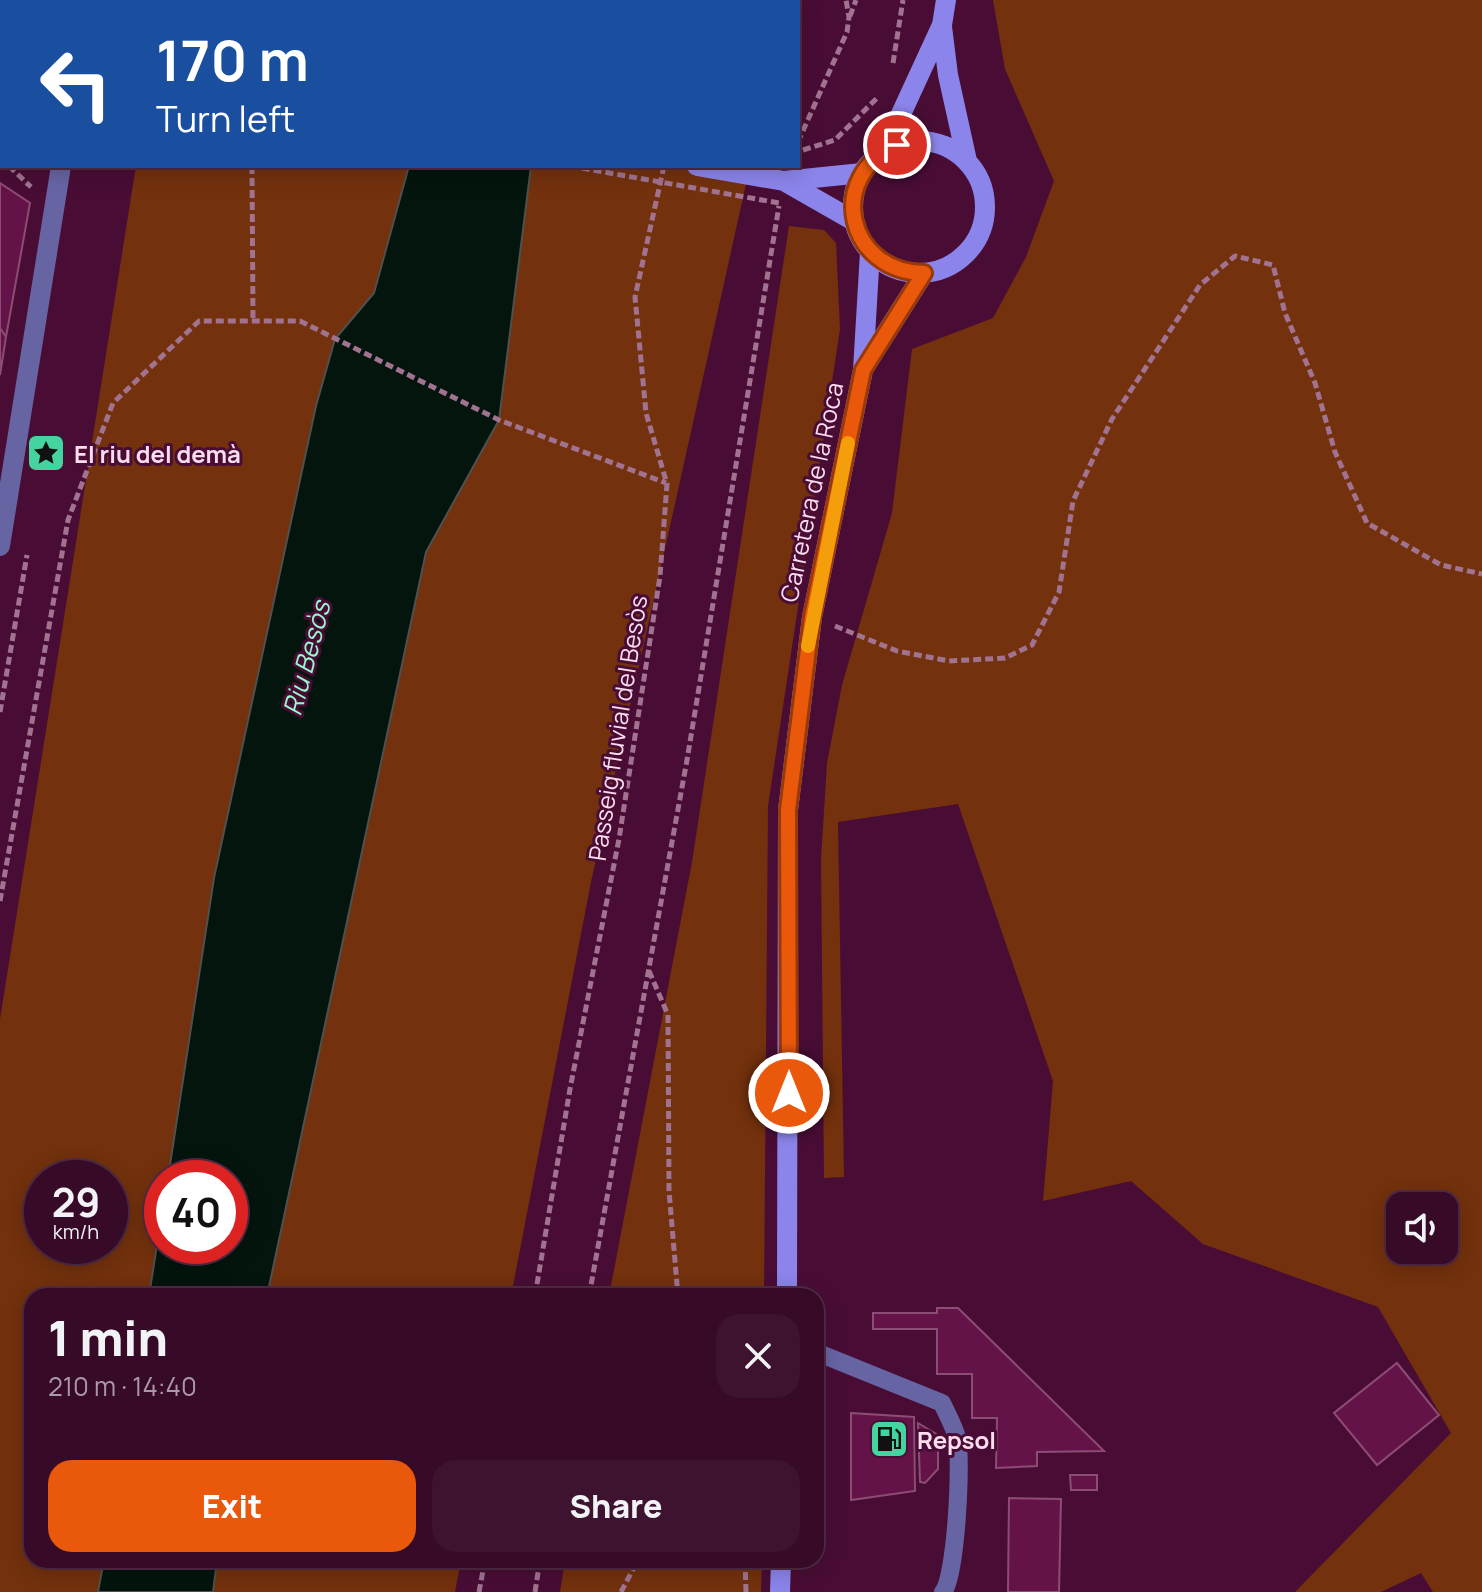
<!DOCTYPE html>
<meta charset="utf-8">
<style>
body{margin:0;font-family:Manrope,sans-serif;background:#3e1330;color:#f1f3f6;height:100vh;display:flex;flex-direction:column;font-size:30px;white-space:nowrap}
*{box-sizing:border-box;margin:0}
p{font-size:26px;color:#aa9aa8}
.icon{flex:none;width:44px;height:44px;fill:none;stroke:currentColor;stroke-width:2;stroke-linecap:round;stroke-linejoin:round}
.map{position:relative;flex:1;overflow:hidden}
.details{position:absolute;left:24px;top:1288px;width:800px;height:280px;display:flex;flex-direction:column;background:#370a28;border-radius:24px;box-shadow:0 4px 20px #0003,0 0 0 2px #512b45}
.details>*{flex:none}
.guide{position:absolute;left:0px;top:0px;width:800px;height:168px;box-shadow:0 4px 20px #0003,0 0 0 2px #512b45;background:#1a4fa0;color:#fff;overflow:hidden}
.controls{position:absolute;left:1386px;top:1192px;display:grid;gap:16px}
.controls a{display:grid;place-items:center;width:72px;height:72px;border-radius:16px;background:#370a28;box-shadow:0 4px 20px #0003,0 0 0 2px #512b45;font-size:40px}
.speed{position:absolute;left:24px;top:1160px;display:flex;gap:16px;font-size:40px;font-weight:700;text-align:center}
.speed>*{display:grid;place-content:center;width:104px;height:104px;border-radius:50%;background:#370a28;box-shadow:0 4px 20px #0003,0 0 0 2px #512b45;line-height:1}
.speed small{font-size:20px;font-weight:400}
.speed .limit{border:12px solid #d22;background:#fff;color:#111}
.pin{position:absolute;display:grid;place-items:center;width:68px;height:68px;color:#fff;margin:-34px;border:4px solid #fff;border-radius:50%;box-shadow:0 2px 8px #0007}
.me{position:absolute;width:88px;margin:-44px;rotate:0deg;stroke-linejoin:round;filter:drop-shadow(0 0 6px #0008)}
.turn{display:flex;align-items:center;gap:28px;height:168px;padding:0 24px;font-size:36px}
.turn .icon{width:104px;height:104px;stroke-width:2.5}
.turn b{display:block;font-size:56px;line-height:68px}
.round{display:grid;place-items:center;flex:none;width:84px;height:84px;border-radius:24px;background:#3e1330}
.overview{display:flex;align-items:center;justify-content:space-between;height:136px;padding:0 24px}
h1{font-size:48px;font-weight:800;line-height:60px}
.button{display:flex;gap:16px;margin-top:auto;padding:16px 24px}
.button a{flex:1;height:92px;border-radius:24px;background:#ea580c;color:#fff;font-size:32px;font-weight:800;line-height:92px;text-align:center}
.button a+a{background:#3e1330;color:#f1f3f6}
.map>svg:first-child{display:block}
</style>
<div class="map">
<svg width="1482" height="1592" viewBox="0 0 1482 1592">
<rect width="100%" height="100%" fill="#490d35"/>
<path fill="#73310d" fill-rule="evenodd" d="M163 0H483L163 2Z
M572 0H787L572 2Z
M993 0H1482V1592H1433L1421 1573 1381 1592H1295L1451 1433 1378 1307 1203 1244 1131 1181 1043 1201 1053 1081 958 804 838 822 844 1177 824 1178 821 859 827 763 842 685 892 513 912 349 993 318 1026 257 1054 181 1005 69ZM1444 1206V1250H1400V1206Z
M136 166H409L374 293 335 339 168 1178H162V1213L149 1296H32V1560H104L98 1592H0V1019ZM42 1178H110V1246H42Z
M531 166H750L591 882 511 1296H267L426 552 499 420Z
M789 226 824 230 836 243 840 329 768 806 764 1296H609L692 862Z
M217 1560H461L455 1592H213Z
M565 1560H762L761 1592H560Z"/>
<path fill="#03150d" stroke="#4e5150" stroke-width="2" d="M409 166H531L499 420 426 552 267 1296H149L162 1213V1246H230V1178H168L214 878 316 406 335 339 374 293Z
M104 1560H217L213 1592H98Z"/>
<path fill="#641349" stroke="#8d4c73" stroke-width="2" d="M0 183 30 203 6 337 0 328Z
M0 328 6 337 0 375Z
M937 1308H958L1104 1451 1037 1452V1466L996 1468 997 1418H972V1374H937V1329H873V1313H937Z
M1397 1363 1439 1415 1377 1465 1334 1413Z
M851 1413 914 1417 915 1491 851 1500Z
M918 1423 938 1435V1469L925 1483 920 1482Z
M1070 1475H1097V1490H1071Z
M1009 1498 1061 1499 1059 1592H1008Z"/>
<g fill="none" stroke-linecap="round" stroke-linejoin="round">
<path stroke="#a17390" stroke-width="5" stroke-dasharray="8 4" stroke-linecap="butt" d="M270 2 271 0
M710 2V0
M850 16 856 0
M893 63 903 0
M798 142 847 32 849 17 846 0
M803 150 835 140 878 97
M0 159 2 161
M9 166 31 187
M252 166 253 321
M835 626 897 651 949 661 1005 658 1032 645 1059 592 1073 501 1112 419 1200 285 1235 256 1273 265 1285 313 1315 383 1335 452 1367 523 1441 565 1482 574
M0 712 27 555
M0 901 68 520 113 403 199 321H300L499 420 666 483
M649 971 668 1015 669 1191 678 1296
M535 1296 570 1089 619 839 660 576 667 484 646 413 635 297 664 166
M589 1296 687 760 779 206
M745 1560 746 1592
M479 1592 485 1560
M535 1592 540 1560
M621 1592 638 1560"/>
<path stroke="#6764a4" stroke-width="18" d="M816 1352 942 1403C947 1414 954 1426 957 1438 962 1460 956 1578 943 1592"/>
<path stroke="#6764a4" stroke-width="20" d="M86 2 87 0
M0 546 61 166"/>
<path stroke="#8b84ea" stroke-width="20" d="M0 6 2 5
M942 27 948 75 967 161
M0 122 2 123
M853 207a66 66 0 1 1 132 0a66 66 0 1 1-132 0Z
M884 151 942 25 946 0
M697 166 784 181 862 173
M784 181 854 221
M864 368 924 273
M787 1296 788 810 812 617 863 370 870 252
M780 1592 781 1560"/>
<path stroke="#a17390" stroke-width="5" stroke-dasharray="8 4" stroke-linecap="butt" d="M570 166 779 203"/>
</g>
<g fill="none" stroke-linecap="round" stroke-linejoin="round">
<g stroke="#983908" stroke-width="20">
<path id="route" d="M789 1093 788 810 812 617 863 370 924 273C847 272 825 177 897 145"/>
</g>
<use href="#route" stroke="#ea580c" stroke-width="14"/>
<path stroke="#f59e0b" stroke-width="14" d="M808 646 848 443"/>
</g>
<defs>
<g id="sight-square" transform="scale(2)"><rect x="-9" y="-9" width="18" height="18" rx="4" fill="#44d49f" stroke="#490d35"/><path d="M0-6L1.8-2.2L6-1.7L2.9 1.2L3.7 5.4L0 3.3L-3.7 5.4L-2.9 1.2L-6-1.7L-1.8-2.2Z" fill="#111"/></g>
<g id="fuel-square" transform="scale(2)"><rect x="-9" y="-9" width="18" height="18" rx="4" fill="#44d49f" stroke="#490d35"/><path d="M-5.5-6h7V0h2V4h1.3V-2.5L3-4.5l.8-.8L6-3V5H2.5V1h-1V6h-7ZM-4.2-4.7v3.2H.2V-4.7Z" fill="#111"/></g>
</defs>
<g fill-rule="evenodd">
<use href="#sight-square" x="46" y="453"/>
<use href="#fuel-square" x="889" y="1439"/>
</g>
<g text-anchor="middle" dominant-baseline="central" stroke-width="6" stroke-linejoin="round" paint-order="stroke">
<g font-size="24" font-weight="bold" fill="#fcddee" stroke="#490d35" text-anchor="start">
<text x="74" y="453">El riu del demà</text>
<text x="917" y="1439">Repsol</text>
</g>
<g font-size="24" fill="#fcddee" stroke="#490d35">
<text transform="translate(811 492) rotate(-78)">Carretera de la Roca</text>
<text transform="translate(617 728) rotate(-81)">Passeig fluvial del Besòs</text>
</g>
<g font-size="26" font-style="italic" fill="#95f9cd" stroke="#490d35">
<text transform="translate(306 658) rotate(-75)">Riu Besòs</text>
</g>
</g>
</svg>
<div class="controls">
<a><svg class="icon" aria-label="sound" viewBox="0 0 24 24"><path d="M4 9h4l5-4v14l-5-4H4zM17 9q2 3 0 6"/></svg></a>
</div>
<div class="speed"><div>29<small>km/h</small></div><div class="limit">40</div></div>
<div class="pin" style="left:897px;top:145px;background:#d93025"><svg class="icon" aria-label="arrive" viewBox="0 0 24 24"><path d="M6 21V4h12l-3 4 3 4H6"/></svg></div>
<svg class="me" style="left:789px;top:1093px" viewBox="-20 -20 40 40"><circle r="17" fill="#ea580c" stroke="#fff" stroke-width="3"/><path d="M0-11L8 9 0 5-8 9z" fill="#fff"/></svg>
<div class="guide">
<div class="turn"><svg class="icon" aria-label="left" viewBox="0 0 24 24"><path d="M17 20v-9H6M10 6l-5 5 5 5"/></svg><div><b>170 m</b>Turn left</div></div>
</div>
<section class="details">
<div class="overview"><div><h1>1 min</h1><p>210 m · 14:40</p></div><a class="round"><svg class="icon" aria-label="close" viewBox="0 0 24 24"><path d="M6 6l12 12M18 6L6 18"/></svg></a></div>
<div class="button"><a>Exit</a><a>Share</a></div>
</section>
</div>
